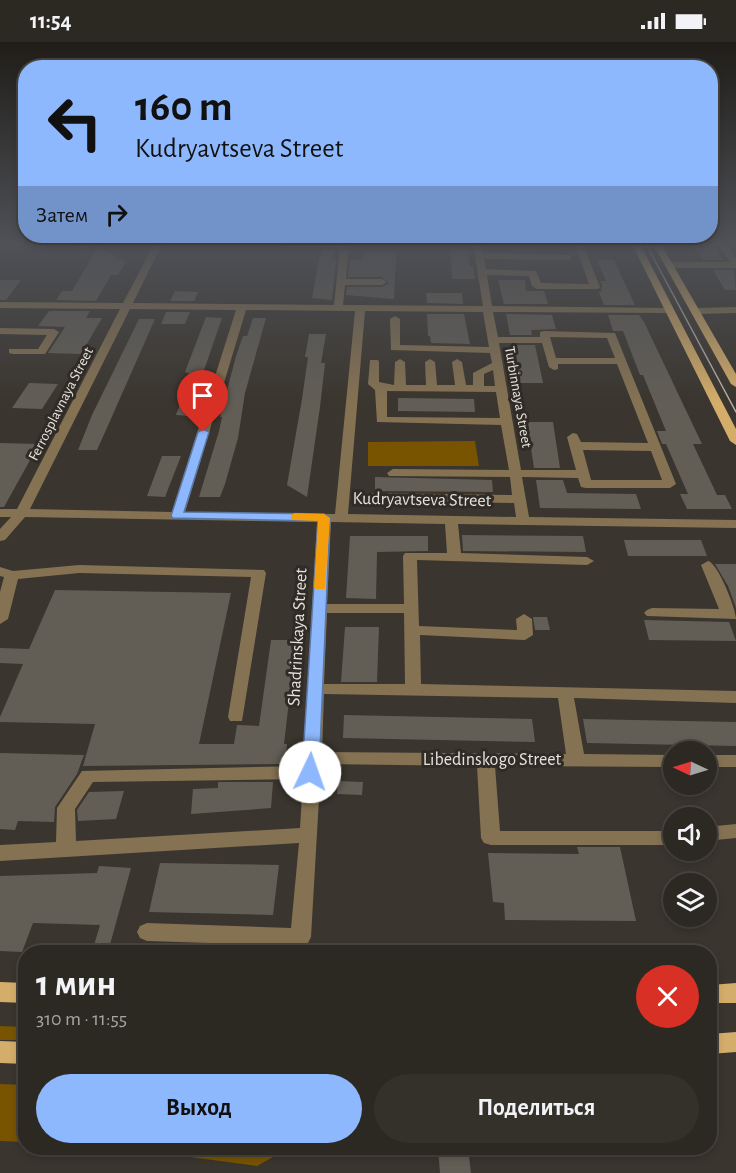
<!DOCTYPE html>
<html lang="ru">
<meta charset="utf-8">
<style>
body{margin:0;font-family:"Alegreya Sans",sans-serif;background:#34302a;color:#f1f3f6;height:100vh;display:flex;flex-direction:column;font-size:22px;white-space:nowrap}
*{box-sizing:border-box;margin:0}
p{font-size:20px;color:#a6a6a5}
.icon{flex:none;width:33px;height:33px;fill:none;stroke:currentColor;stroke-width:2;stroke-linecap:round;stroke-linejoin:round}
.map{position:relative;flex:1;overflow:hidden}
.details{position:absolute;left:18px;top:903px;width:699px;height:210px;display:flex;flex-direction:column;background:#2c2822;border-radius:24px;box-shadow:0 3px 9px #0003,0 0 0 2px #484440}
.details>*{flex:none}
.top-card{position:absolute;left:18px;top:18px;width:700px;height:183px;border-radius:24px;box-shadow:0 3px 9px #0003,0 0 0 2px #484440;background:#8eb8fd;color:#111;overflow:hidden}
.needle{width:39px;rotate:274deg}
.buttons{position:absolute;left:663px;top:699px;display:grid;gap:12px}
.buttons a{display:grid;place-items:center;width:54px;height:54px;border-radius:50%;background:#2c2822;box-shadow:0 3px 9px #0003,0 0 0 2px #484440;font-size:30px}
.pin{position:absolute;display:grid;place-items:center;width:51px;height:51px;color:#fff;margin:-62px -26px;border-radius:50% 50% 50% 0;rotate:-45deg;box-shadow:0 0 6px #0007}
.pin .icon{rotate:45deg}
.me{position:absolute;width:66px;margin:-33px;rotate:3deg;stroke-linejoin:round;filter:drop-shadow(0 0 4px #0008)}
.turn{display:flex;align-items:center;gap:21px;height:126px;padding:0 18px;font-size:27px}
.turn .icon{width:78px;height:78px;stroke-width:2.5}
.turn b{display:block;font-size:42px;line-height:51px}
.then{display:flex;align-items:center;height:57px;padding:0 18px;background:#0003;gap:12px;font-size:22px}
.round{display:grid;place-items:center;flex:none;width:63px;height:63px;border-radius:32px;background:#34302a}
.headline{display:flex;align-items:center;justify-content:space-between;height:102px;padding:0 18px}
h1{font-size:36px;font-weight:600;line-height:45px}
.button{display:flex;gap:12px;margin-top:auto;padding:12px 18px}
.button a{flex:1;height:69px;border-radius:36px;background:#8eb8fd;color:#111;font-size:24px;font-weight:600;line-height:69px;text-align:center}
.button a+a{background:#34302a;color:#f1f3f6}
.status{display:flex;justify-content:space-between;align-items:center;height:42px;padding:0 30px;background:#2c2822;direction:ltr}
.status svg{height:16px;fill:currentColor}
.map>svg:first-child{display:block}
</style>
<div class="status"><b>11:54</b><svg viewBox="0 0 49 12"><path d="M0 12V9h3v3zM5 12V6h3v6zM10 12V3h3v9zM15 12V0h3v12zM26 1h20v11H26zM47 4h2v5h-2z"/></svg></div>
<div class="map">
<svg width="736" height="1131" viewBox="0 0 736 1131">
<rect width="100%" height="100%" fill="#3a352e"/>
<path fill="#785400" d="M475 399 479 424H368V400Z
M0 984 25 985V998H0Z
M0 1042 25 1043V1100L0 1099Z
M122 1106H289L257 1124Z"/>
<path fill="#625e56" d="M693 202H713L723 218H703Z
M98 205 126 220 118 233H111L96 259 56 258 62 249H72Z
M450 206 468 207 470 224H473L475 237H452Z
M323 207H334L332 218H336L332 258 312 256 319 217Z
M363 211H396L394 257 346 253 347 245H382L389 241 382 235H348L350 218H363Z
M597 218H614L635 263H604L599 250H601L602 244 600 239H606Z
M713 228H734L736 248H725Z
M0 238H21L6 258H0Z
M498 238H525L526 249H544L548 262H504Z
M175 249 198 250 194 259H170Z
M426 251H462L463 262 427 261Z
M49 269H90L86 276H102L81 312 48 311 65 285 38 284Z
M166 270H190L185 282H161Z
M427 272H464L470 302 431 301 430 294H428Z
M506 272 552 273 556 287 531 288 532 293H510Z
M608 273H639L644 280 702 402H693L717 453H725L732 467H687L680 452H688L666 402H662L657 389H666L643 333H640L623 289H613Z
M206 275 222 276 201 337 185 330Z
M253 276H266L245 351 238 396 225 442 220 455H199L219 389 222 375H220L236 314 243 294H247Z
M139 277H155L110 379 97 408H78L92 373Z
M309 292H326L321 321H325L320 365 307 455 287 443 302 357 308 315H305Z
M512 303H535L543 341H516L510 305Z
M29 341 58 342 42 367 12 366Z
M185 349H198L189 374 176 373Z
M398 356 474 357 475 370 398 369Z
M527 380H553L560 426H534Z
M0 401 39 402 4 465H0Z
M162 414H181L165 455 147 454Z
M375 435 492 438 493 450 375 449Z
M536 438H563L567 451 636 452 641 467 540 466Z
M462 493 583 494 586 510 463 509Z
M350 494H428V509L377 510 376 557 346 556Z
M624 498H701L707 514H628Z
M715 522H736V566L728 544Z
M55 548 231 551 199 702H234L237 683 259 684 271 598H296L284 702H287L286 722 83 724 95 682 0 680V675L23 622 0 621V606L29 607Z
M533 575H547L550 588H535Z
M644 578 729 580 736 599 649 598Z
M345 585H379L377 640H341Z
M344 673 532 677 535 700 343 696Z
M583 677 736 680V704L587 701Z
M0 711 84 713 77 732 55 765 54 780 18 779 15 788 0 787Z
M338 739 363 740 362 753 337 752Z
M218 740H273L271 766 191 772 193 747 218 746Z
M124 749 116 777 78 779 77 768 89 750Z
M577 805H620L636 879 505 878 504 861 493 860 488 811 579 812Z
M160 821 279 823 273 873 149 870Z
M99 824 131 826 108 910H92L100 883 33 881 22 910 0 909V834L97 831Z
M438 1106H468L471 1131H440Z"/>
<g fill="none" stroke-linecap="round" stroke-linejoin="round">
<path fill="#857253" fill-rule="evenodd" d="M71 202H98L84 207Z
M154 202H162L133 261 334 263 340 205H285L281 202H349L346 237H382L387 240 382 243H345L343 263 483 264 473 202H481L483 211 571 213V217L568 218 484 217 486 227 536 229 541 241 589 242 575 202H583L600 245 598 247H537L532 244 529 234 487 233 492 264 672 266 674 268 669 271 493 270 498 295H540V290L544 289 615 291 676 442 670 446H586L581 445 578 436 522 435 529 475 736 478V486L458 482 461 511 587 515 594 519 587 523 417 518 419 584 517 588 516 577 524 572 532 577 533 593 525 598 420 593 421 642 736 649V661L574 656 584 712 674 713V725L495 724 500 789H674V803H491L484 801 481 796 477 724 321 722 311 895 308 901 301 904 147 899 140 896 137 890 140 884 147 881 291 886 299 801 0 819V803L56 800 57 766 82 729 303 724 317 480 25 475 5 498 0 499V487L11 475H0V467H17L120 267 0 266V260L123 261ZM130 267 236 268 172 470 30 467ZM246 268 355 269 335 472 185 470ZM365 269 483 270 489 305 400 303V277L395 274 390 277 391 308 490 311 492 321 473 331V343H466L462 320 457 317 452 320 455 343H437L435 320 430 317 425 320 426 343H406L405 320 400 317 395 320 394 343 379 340V320L378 318H370L368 342 375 348 377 380 501 383 509 428 393 427 387 431 389 434 510 435 512 453 368 451 363 452 361 455 363 458 514 461 516 475 348 472ZM550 295 607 296 615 316H556ZM499 301H542L549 325 554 328 558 327V322H617L648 401 581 400 577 392 573 391 567 395 576 428H521ZM493 328 495 344H484V332ZM387 349 496 350 500 376 387 375ZM583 408 651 409 662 438H591ZM331 480 445 482 447 511H405L403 514 404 562H327ZM327 571H404L405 642H324ZM324 652 558 656 566 712 322 710ZM303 737 300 786 76 799 75 767 93 740Z
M718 202H727L736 216V226H669L665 223 669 220H730Z
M736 265V271L696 272 691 269 696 266Z
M0 286 54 287 59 290 45 312H13L9 311V307H38L47 293 0 292Z
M708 519C718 521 736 567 736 577L647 574 644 571 647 568 652 566 719 567 701 523Z
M79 523 264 528 266 531 242 679H230L228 675 251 535 79 531 18 537 8 577 0 582V550L4 535 0 534V525L13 529Z
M706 713H736V725H706Z
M736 782V796L706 799V785Z"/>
<path fill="#d4ad6a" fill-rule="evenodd" d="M632 202H640L736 387V403L730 399Z
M653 202H661L736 332V345L731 342Z
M0 940 26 941V961L0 960Z
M736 941V961H710V943Z
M736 990V1010L710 1012V992Z
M0 999 26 1000V1022L0 1021Z"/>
<path stroke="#b6b3ae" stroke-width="1.5" d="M646 202 736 370"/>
</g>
<linearGradient id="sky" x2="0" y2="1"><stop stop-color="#201d19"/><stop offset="0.56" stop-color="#4f5157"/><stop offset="1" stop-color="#4f5157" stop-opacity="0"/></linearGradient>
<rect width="736" height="361" fill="url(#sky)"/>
<path fill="#8eb8fd" stroke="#5c78a4" stroke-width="1.5" d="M203 387 209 390 184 470 324 472 330 476 319 730 316 734H305L302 730 318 479 173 476 171 474 198 390Z"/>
<path fill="#f59e0b" d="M295 471 324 472 330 476 325 547H316L314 545 318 479 291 478V473Z"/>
<g text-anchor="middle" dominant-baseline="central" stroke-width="6" stroke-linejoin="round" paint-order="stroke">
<g font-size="15" fill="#e6e3df" stroke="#302b25">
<text transform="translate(518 355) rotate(80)">Turbinnaya Street</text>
<text transform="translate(61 362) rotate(-63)">Ferrosplavnaya Street</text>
</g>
<g font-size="18" fill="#e6e3df" stroke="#302b25">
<text transform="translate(422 458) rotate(1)">Kudryavtseva Street</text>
<text transform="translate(298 595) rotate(-87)">Shadrinskaya Street</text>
<text x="492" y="718">Libedinskogo Street</text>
</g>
</g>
</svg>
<div class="buttons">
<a><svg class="needle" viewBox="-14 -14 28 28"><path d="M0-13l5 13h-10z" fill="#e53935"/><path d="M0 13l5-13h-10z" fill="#a6a6a5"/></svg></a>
<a><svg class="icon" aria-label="sound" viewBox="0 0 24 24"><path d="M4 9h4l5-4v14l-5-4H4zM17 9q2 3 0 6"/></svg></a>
<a><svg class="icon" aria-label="layers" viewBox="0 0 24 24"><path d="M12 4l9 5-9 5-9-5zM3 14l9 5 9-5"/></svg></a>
</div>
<div class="pin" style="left:203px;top:390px;background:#d93025"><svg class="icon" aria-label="arrive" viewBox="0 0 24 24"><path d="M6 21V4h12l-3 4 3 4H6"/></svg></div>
<svg class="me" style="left:310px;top:730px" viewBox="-20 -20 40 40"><circle r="19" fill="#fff"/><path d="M0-13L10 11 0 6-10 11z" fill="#8eb8fd"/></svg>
<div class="top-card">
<div class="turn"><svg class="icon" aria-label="left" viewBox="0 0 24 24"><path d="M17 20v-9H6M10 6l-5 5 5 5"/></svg><div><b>160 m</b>Kudryavtseva Street</div></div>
<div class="then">Затем<svg class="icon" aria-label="right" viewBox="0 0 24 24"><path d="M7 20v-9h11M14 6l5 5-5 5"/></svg></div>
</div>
<section class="details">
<div class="headline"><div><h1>1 мин</h1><p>310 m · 11:55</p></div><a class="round" style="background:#d93025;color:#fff"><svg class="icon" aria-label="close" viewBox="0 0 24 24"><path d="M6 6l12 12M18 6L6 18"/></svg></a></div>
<div class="button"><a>Выход</a><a>Поделиться</a></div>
</section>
</div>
